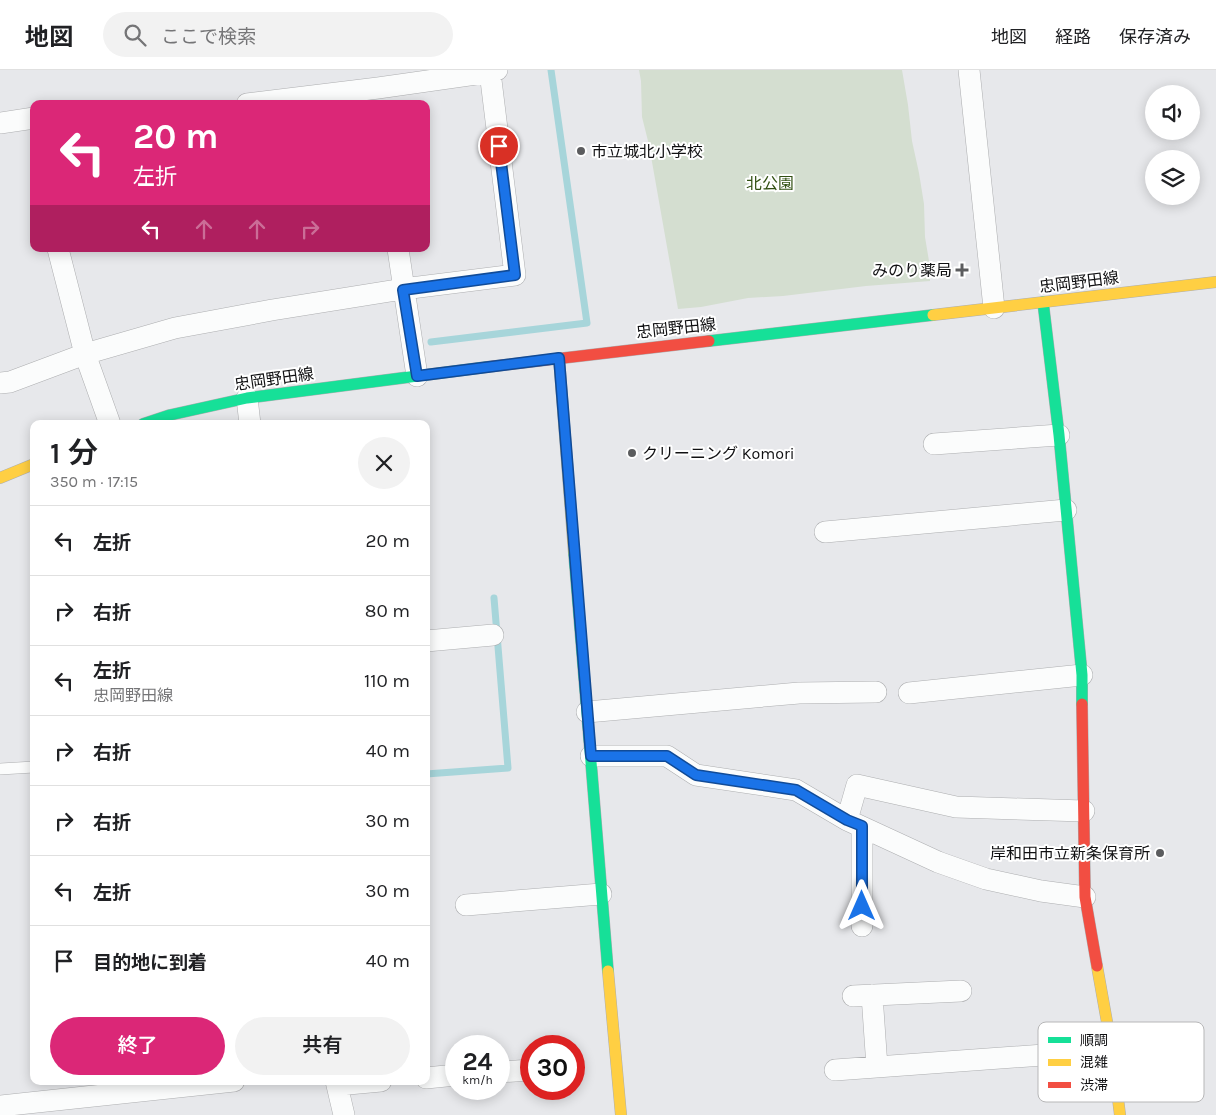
<!DOCTYPE html>
<html lang="ja">
<meta charset="utf-8">
<style>
body{margin:0;font-family:Karla,"Noto Sans JP",sans-serif;background:#f2f2f2;color:#202124;height:100vh;display:flex;flex-direction:column;font-size:19px;white-space:nowrap}
*{box-sizing:border-box;margin:0}
p{font-size:16px;color:#757577}
.icon{flex:none;width:28px;height:28px;fill:none;stroke:currentColor;stroke-width:2;stroke-linecap:round;stroke-linejoin:round}
.map{position:relative;flex:1;overflow:hidden}
.sheet{position:absolute;left:30px;top:350px;width:400px;height:665px;display:flex;flex-direction:column;background:#fff;border-radius:10px;box-shadow:0 2px 12px #0003}
.sheet>*{flex:none}
.hud{position:absolute;left:30px;top:30px;width:400px;height:152px;border-radius:10px;box-shadow:0 2px 12px #0003;background:#db2777;color:#fff;overflow:hidden}
.tools{position:absolute;left:1145px;top:15px;display:grid;gap:10px}
.tools a{display:grid;place-items:center;width:55px;height:55px;border-radius:50%;background:#fff;box-shadow:0 2px 12px #0003;font-size:25px}
.speed{position:absolute;left:445px;top:965px;display:flex;gap:10px;font-size:25px;font-weight:700;text-align:center}
.speed>*{display:grid;place-content:center;width:65px;height:65px;border-radius:50%;background:#fff;box-shadow:0 2px 12px #0003;line-height:1}
.speed small{font-size:12px;font-weight:400}
.speed .limit{border:8px solid #d22;background:#fff;color:#111}
.pin{position:absolute;display:grid;place-items:center;width:42px;height:42px;color:#fff;margin:-21px;border:2px solid #fff;border-radius:50%;box-shadow:0 1px 5px #0007}
.me{position:absolute;width:55px;margin:-28px;rotate:0deg;stroke-linejoin:round;filter:drop-shadow(0 0 4px #0008)}
.turn{display:flex;align-items:center;gap:18px;height:105px;padding:0 20px;font-size:22px}
.turn .icon{width:65px;height:65px;stroke-width:2.5}
.turn b{display:block;font-size:35px;line-height:42px}
.lanes{display:flex;align-items:center;height:48px;padding:0 20px;background:#0003;justify-content:center;gap:25px;direction:ltr}
.lanes .off{opacity:.35}
.round{display:grid;place-items:center;flex:none;width:52px;height:52px;border-radius:26px;background:#f2f2f2}
.overview{display:flex;align-items:center;justify-content:space-between;height:85px;padding:0 20px}
h1{font-size:30px;font-weight:600;line-height:38px}
.primary-button{display:flex;gap:10px;margin-top:auto;padding:10px 20px}
.primary-button a{flex:1;height:58px;border-radius:30px;background:#db2777;color:#fff;font-size:20px;font-weight:600;line-height:58px;text-align:center}
.primary-button a+a{background:#f2f2f2;color:#202124}
ul{padding:0;list-style:none}
li{display:flex;align-items:center;gap:15px;height:70px;padding:0 20px;border-top:1px solid #e0e0e0}
li div{flex:1}
li b{display:block;font-size:19px}
li em{font-style:normal}
header{display:flex;align-items:center;gap:30px;box-sizing:border-box;height:70px;padding:0 25px;background:#fff;border-bottom:1px solid #e0e0e0}
header strong{font-size:24px}
nav{display:flex;gap:28px;margin-inline-start:auto;font-size:18px}
.search{width:350px;height:45px;background:#f2f2f2;display:flex;align-items:center;gap:12px;box-sizing:border-box;padding:0 18px;border-radius:28px;color:#757577;font-size:19px}
.map>svg:first-child{display:block}
</style>
<header>
<strong>地図</strong>
<div class="search"><svg class="icon" aria-label="search" viewBox="0 0 24 24"><circle cx="10" cy="10" r="6"/><path d="M15 15l6 6"/></svg>ここで検索</div>
<nav><a>地図</a><a>経路</a><a>保存済み</a></nav>
</header>
<div class="map">
<svg width="1216" height="1045" viewBox="0 0 1216 1045">
<rect width="100%" height="100%" fill="#e7e8eb"/>
<path fill="#d4ded0" d="M639 0H902L908 35 912 71 919 103 924 134 925 167 930 197V211L866 216 783 226 748 228 701 237 678 239 649 75 642 47 641 11Z"/>
<g fill="none" stroke-linecap="round" stroke-linejoin="round">
<path stroke="#a7d5da" stroke-width="7" d="M431 272 587 253 551 0
M426 704 508 698 494 528"/>
<g stroke="#adaeb0" stroke-width="12">
<path id="lane" d="M0 699 34 697"/>
</g>
<g stroke="#adaeb0" stroke-width="22">
<path id="street" d="M969 0 994 238
M247 34 378 18 490 2 497 0
M0 53 34 48
M58 179 85 284 110 354
M398 179 417 306
M0 313 10 312 85 284 175 258 272 240 403 219 515 205 490 2
M247 328 250 354
M934 374 1059 365
M825 462 1066 440
M426 571 493 565
M909 623 1082 605
M587 642 799 623 876 622
M591 686H667L696 705 796 720 847 750 938 792 986 809 1041 821 1085 827
M847 750 857 715 956 737 1084 741
M862 757V856
M466 835 601 824
M872 925 877 997
M853 926 961 921
M835 1000 1112 980
M499 1002 531 1000
M426 1008 456 1005
M336 1011 344 1045
M337 1015 381 1011
M0 1036 234 1011"/>
</g>
<g stroke="#adaeb0" stroke-width="12">
<path id="fast" d="M1043 232 1059 365 1082 605V634
M709 271 933 245
M143 354 170 345 247 328 487 297
M574 483 608 901"/>
</g>
<g stroke="#adaeb0" stroke-width="12">
<path id="slow" d="M933 245 1216 212
M559 288 574 483
M0 408 34 394
M1097 896 1112 980 1120 1045
M608 901 621 1045"/>
</g>
<g stroke="#adaeb0" stroke-width="12">
<path id="jam" d="M487 297 709 271
M1082 634 1085 827 1097 896"/>
</g>
<use href="#lane" stroke="#fbfcfc" stroke-width="11"/>
<use href="#street" stroke="#fbfcfc" stroke-width="21"/>
<use href="#fast" stroke="#16e098" stroke-width="11"/>
<use href="#slow" stroke="#ffcf43" stroke-width="11"/>
<use href="#jam" stroke="#f24e42" stroke-width="11"/>
</g>
<g fill="none" stroke-linecap="round" stroke-linejoin="round">
<g stroke="#114b97" stroke-width="12">
<path id="route" d="M499 76 515 205 403 220 417 306 559 288 591 686H667L696 705 796 720 847 750 862 756V836"/>
</g>
<use href="#route" stroke="#1a73e8" stroke-width="9"/>
</g>
<g fill="#5b5c5e" stroke="#fff" stroke-width="2">
<circle cx="581" cy="81" r="5"/>
<path d="M959.5 192.5h5v5h5v5h-5v5h-5v-5h-5v-5h5z"/>
<circle cx="632" cy="383" r="5"/>
<circle cx="1160" cy="783" r="5"/>
</g>
<g text-anchor="middle" dominant-baseline="central" stroke-width="4" stroke-linejoin="round" paint-order="stroke">
<g font-size="16" fill="#101012" stroke="#fff" text-anchor="start">
<text x="591" y="81">市立城北小学校</text>
<text x="952" y="200" text-anchor="end">みのり薬局</text>
<text x="642" y="383">クリーニング Komori</text>
<text x="1150" y="783" text-anchor="end">岸和田市立新条保育所</text>
</g>
<g font-size="16" fill="#315012" stroke="#fff">
<text x="770" y="113">北公園</text>
</g>
<g font-size="16" fill="#101012" stroke="#fff">
<text transform="translate(1079 212) rotate(-7)">忠岡野田線</text>
<text transform="translate(676 258) rotate(-6)">忠岡野田線</text>
<text transform="translate(274 309) rotate(-8)">忠岡野田線</text>
</g>
</g>
<rect x="1038" y="952" width="166" height="80" rx="8" fill="#fff" stroke="#b7b7b8" stroke-width="1"/>
<rect x="1048" y="967" width="23" height="6" fill="#16e098"/>
<rect x="1048" y="989" width="23" height="7" fill="#ffcf43"/>
<rect x="1048" y="1012" width="23" height="6" fill="#f24e42"/>
<g font-size="14" fill="#101012">
<text x="1080" y="975">順調</text>
<text x="1080" y="997">混雑</text>
<text x="1080" y="1020">渋滞</text>
</g>
</svg>
<div class="tools">
<a><svg class="icon" aria-label="sound" viewBox="0 0 24 24"><path d="M4 9h4l5-4v14l-5-4H4zM17 9q2 3 0 6"/></svg></a>
<a><svg class="icon" aria-label="layers" viewBox="0 0 24 24"><path d="M12 4l9 5-9 5-9-5zM3 14l9 5 9-5"/></svg></a>
</div>
<div class="speed"><div>24<small>km/h</small></div><div class="limit">30</div></div>
<div class="pin" style="left:499px;top:76px;background:#d93025"><svg class="icon" aria-label="arrive" viewBox="0 0 24 24"><path d="M6 21V4h12l-3 4 3 4H6"/></svg></div>
<svg class="me" style="left:862px;top:836px" viewBox="-20 -20 40 40"><path d="M0-17L14 15 0 8-14 15z" fill="#1a73e8" stroke="#fff" stroke-width="4"/></svg>
<div class="hud">
<div class="turn"><svg class="icon" aria-label="left" viewBox="0 0 24 24"><path d="M17 20v-9H6M10 6l-5 5 5 5"/></svg><div><b>20 m</b>左折</div></div>
<div class="lanes"><svg class="icon" aria-label="left" viewBox="0 0 24 24"><path d="M17 20v-9H6M10 6l-5 5 5 5"/></svg><svg class="icon off" aria-label="ahead" viewBox="0 0 24 24"><path d="M12 20V5M6 11l6-6 6 6"/></svg><svg class="icon off" aria-label="ahead" viewBox="0 0 24 24"><path d="M12 20V5M6 11l6-6 6 6"/></svg><svg class="icon off" aria-label="right" viewBox="0 0 24 24"><path d="M7 20v-9h11M14 6l5 5-5 5"/></svg></div>
</div>
<section class="sheet">
<div class="overview"><div><h1>1 分</h1><p>350 m · 17:15</p></div><a class="round"><svg class="icon" aria-label="close" viewBox="0 0 24 24"><path d="M6 6l12 12M18 6L6 18"/></svg></a></div>
<ul>
<li><svg class="icon" aria-label="left" viewBox="0 0 24 24"><path d="M17 20v-9H6M10 6l-5 5 5 5"/></svg><div><b>左折</b></div><em>20 m</em></li>
<li><svg class="icon" aria-label="right" viewBox="0 0 24 24"><path d="M7 20v-9h11M14 6l5 5-5 5"/></svg><div><b>右折</b></div><em>80 m</em></li>
<li><svg class="icon" aria-label="left" viewBox="0 0 24 24"><path d="M17 20v-9H6M10 6l-5 5 5 5"/></svg><div><b>左折</b><p>忠岡野田線</p></div><em>110 m</em></li>
<li><svg class="icon" aria-label="right" viewBox="0 0 24 24"><path d="M7 20v-9h11M14 6l5 5-5 5"/></svg><div><b>右折</b></div><em>40 m</em></li>
<li><svg class="icon" aria-label="right" viewBox="0 0 24 24"><path d="M7 20v-9h11M14 6l5 5-5 5"/></svg><div><b>右折</b></div><em>30 m</em></li>
<li><svg class="icon" aria-label="left" viewBox="0 0 24 24"><path d="M17 20v-9H6M10 6l-5 5 5 5"/></svg><div><b>左折</b></div><em>30 m</em></li>
<li><svg class="icon" aria-label="arrive" viewBox="0 0 24 24"><path d="M6 21V4h12l-3 4 3 4H6"/></svg><div><b>目的地に到着</b></div><em>40 m</em></li>
</ul>
<div class="primary-button"><a>終了</a><a>共有</a></div>
</section>
</div>
